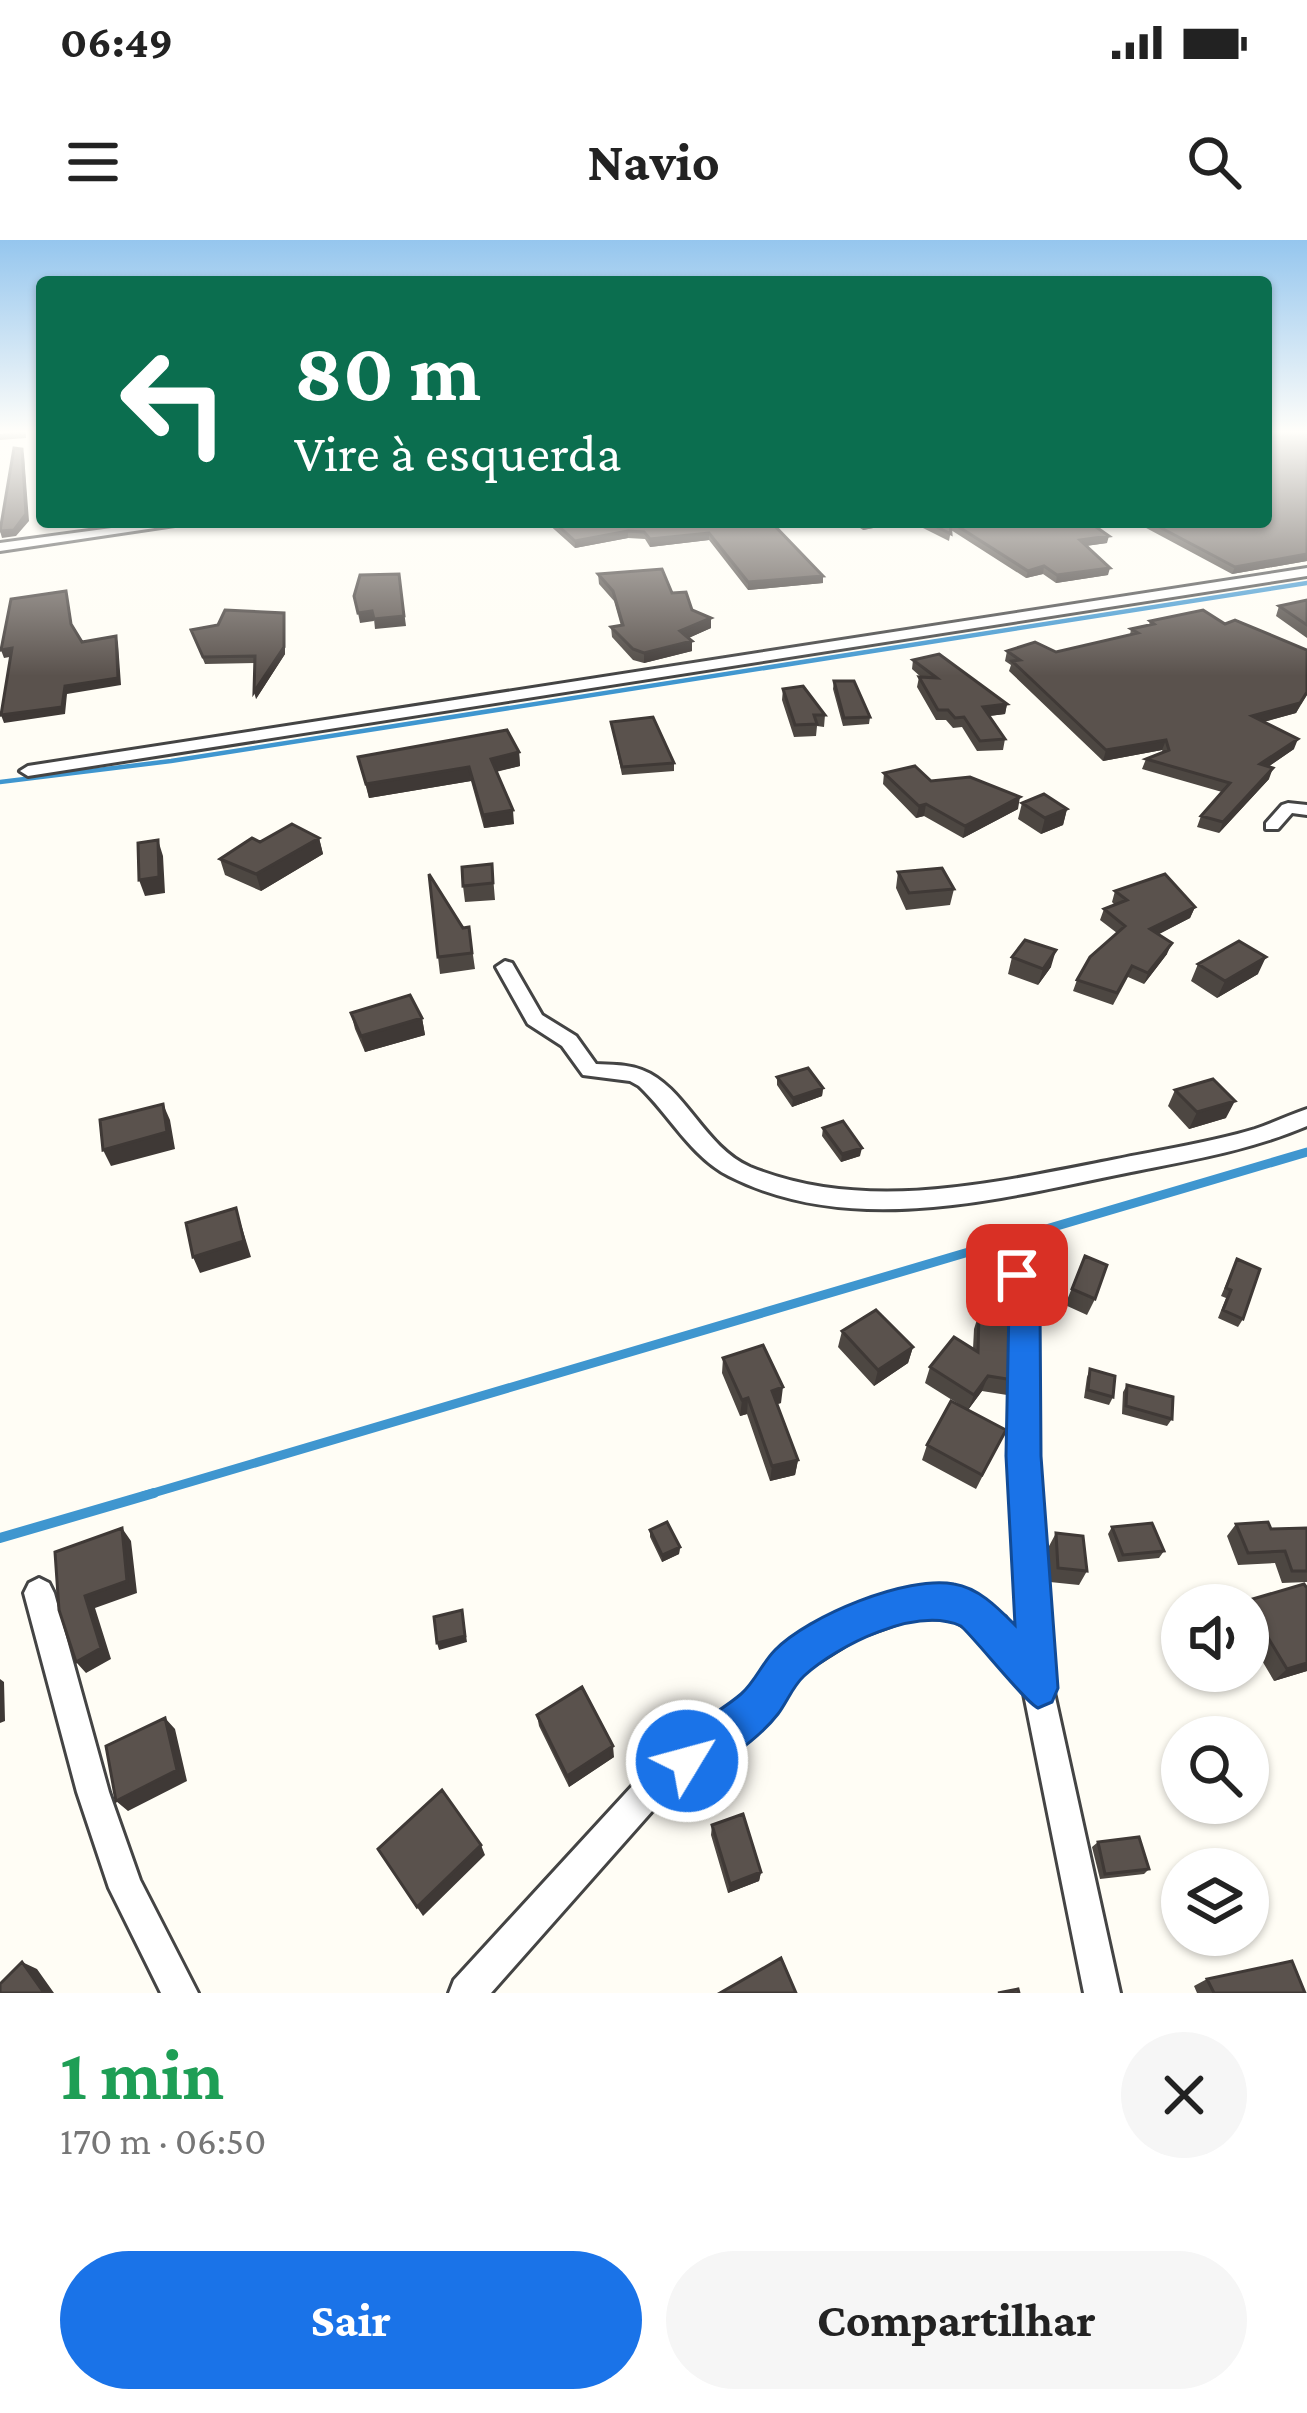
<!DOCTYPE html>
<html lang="pt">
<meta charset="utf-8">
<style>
body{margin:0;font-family:"Crimson Pro",serif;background:#f6f6f6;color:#222;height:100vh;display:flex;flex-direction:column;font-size:45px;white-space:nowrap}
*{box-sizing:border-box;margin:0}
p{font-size:39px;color:#767676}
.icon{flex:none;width:66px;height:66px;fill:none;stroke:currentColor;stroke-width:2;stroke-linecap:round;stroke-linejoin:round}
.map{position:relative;height:1753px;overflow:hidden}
.side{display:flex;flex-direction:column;background:#fff;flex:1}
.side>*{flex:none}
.top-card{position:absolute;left:36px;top:36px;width:1236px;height:252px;border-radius:12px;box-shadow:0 3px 9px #0004;background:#0b6e4f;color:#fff;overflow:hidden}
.tools{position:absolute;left:1161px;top:1344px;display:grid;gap:24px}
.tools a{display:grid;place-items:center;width:108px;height:108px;border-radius:50%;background:#fff;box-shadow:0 3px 9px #0004;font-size:60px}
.pin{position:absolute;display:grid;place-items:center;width:102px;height:102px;color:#fff;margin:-51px;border-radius:24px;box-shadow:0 6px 18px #0006}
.me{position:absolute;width:132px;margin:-66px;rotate:53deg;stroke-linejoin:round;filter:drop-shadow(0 0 9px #0008)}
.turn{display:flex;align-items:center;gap:42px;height:252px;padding:0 60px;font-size:54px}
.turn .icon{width:156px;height:156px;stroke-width:2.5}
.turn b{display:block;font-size:84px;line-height:102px}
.round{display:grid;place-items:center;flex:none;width:126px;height:126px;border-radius:63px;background:#f6f6f6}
.overview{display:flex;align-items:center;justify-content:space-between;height:204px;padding:0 60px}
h1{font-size:72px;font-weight:700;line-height:90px;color:#1e9e55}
.cta{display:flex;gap:24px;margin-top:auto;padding:24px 60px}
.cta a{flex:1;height:138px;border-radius:72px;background:#1a73e8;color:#fff;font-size:48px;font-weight:700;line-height:138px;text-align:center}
.cta a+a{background:#f6f6f6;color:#222}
.status{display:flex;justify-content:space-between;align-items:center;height:84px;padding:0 60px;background:#fff;direction:ltr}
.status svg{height:33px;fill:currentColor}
header{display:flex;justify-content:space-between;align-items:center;height:156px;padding:0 60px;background:#fff;font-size:54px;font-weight:700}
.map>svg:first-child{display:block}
</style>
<div class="status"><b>06:49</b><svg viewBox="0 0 49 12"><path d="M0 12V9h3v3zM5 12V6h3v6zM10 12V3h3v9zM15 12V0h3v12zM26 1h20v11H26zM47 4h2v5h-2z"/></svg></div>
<header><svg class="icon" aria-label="menu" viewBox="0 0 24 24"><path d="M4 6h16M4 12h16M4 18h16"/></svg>Navio<svg class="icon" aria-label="search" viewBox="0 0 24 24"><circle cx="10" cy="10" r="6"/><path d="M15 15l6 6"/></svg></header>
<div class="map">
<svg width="1307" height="1753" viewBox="0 0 1307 1753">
<rect width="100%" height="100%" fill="#fffdf5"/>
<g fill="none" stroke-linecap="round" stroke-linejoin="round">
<path stroke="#3f96cf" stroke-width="4.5" d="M0 542 171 521 1307 343"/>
<path stroke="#3f96cf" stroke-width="9" d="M143 1256 1307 912"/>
<path stroke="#3f96cf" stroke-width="10" d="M0 1298 154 1253"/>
<g stroke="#444" stroke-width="6">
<path id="minor" d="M1307 328V336L28 536 20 531 28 526Z
M1288 563 1307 565V575L1292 573 1278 589H1266V583L1282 565Z
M505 721 512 723 542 775 576 796 596 824C611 825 627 824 642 830 685 846 704 907 750 927 865 974 994 943 1112 920 1159 910 1209 903 1255 889 1273 883 1289 875 1307 869V886C1251 910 1191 920 1131 932 1002 958 853 999 729 936 691 917 669 874 639 846L630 841 583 835 562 806 528 784 496 727Z
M1017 1025 1025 1028 1037 1066V1216L1053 1448 1120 1753H1084L1024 1454 983 1399 951 1378 910 1379 857 1398 801 1433 771 1476 668 1553 491 1753H449L454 1740 646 1531 749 1454 779 1411 839 1376 910 1349 955 1348 965 1353 1005 1377 1020 1398 1011 1216 1013 1066 1005 1035 1009 1028Z
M39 1338 49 1343 54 1353 109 1552 140 1640 198 1753H161L109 1648 77 1552 24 1353 29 1343Z"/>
</g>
<g stroke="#444" stroke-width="6">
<path id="tertiary" d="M156 282H195L0 311V303Z"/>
</g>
<use href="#minor" fill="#fff" fill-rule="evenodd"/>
<use href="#tertiary" fill="#fff" fill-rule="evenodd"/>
</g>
<path fill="#4d4742" d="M1307 191V321L1232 334 1135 282H1266Z
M546 282H771L823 343 748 350 709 300 650 307 645 299 628 298 575 308Z
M851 282H904L863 290Z
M911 282H1089L1107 303 1086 306 1108 335 1056 343 1043 334 1026 338 951 290 949 301Z
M598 334 711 378V388L688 398 692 411 644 423 633 420 612 397 611 387 621 386 614 361 599 344Z
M1307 360V398L1276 376 1279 366Z
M284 373 285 414 256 459 255 423 205 424 191 390Z
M1150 381 1225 384 1307 410V455L1296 473 1264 482 1294 509 1268 527 1269 539 1219 593 1197 587 1201 576 1222 552 1142 529 1146 519 1163 512 1162 510 1103 521 1009 431 1011 425 1005 421 1007 411 1056 412 1130 395 1131 389 1149 385Z
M913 420 1007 464 1005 474 989 476 1005 499 1003 510 977 511 962 487 953 488 946 480H936L917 447 919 437 922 438 912 429Z
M834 441 870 477 869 484 843 486 833 449Z
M783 449 825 475 824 487 817 486 816 496 794 497 782 460Z
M611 482 674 523V531L622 535Z
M519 512 520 526 496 532 514 584 484 588 471 541 369 558 358 517Z
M884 533 931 541 1018 569 963 598 924 576 916 578 883 544Z
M1022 563 1067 569 1063 585 1041 594 1018 579Z
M319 598 323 614 261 651 225 635 220 619 260 602Z
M492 624 495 660 465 662 463 646Z
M898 632 954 649 950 665 906 670 896 648Z
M1115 651 1195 667 1190 678 1158 694 1167 714 1144 744 1128 737 1113 765 1073 751 1077 740 1117 693 1100 680 1104 669 1115 665 1112 662Z
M469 687 475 729 440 734 438 717 463 688Z
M1012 717 1051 727 1038 745 1008 734Z
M1198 724 1258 734 1217 758 1191 741Z
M351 773 422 778 425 795 365 812 355 789Z
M777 837 823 848 822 856 792 867 777 845Z
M1175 850 1226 878 1189 889 1168 866Z
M823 888 860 916 841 922 822 896Z
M1085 1016 1095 1059 1087 1075 1065 1065Z
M1237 1019 1243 1079 1238 1087 1218 1078 1226 1058 1221 1056Z
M979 1073 1013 1140 1007 1155 982 1151 968 1170 1006 1190 976 1249 922 1220 927 1205 968 1170 925 1143 930 1127 973 1109 974 1089Z
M842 1091 913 1107 908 1123 874 1146 838 1107Z
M723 1118 781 1163 777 1164 798 1220 795 1235 770 1241 747 1174 740 1176 722 1133Z
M1090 1129 1113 1157 1109 1165 1084 1158 1087 1137Z
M1127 1145 1172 1179 1167 1186 1122 1174 1123 1152Z
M1236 1284 1271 1289 1307 1288V1342L1282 1343 1275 1323 1238 1325 1227 1296Z
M1112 1287 1164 1311 1159 1318 1118 1322 1108 1294Z
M650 1290 680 1307 679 1314 662 1322 650 1297Z
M1056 1293 1087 1331 1079 1345 1050 1342 1048 1308Z
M1307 1348V1431L1274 1441 1248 1397V1365H1242L1246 1361Z
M537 1475 614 1517 569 1547 539 1486Z
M712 1585 761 1632 759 1641 728 1653 711 1595Z
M1098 1602 1149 1629 1144 1634 1100 1639 1092 1607Z
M1207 1739 1305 1753H1197L1194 1746Z"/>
<path fill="#3f3936" d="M26 191V198L0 200V194Z
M22 209 24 215 29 281 16 296 2 298 0 291Z
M870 282H904L863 290 864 283Z
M628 291V298L575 308V301Z
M709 293V300L650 307V299Z
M1109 296 1107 303 1078 307 1080 300Z
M1307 314V321L1232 334 1235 327Z
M1044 326 1043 334 1026 338 1028 331Z
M1110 328 1108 335 1056 343 1057 335Z
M399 334 406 386 375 389 374 379Z
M823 336V343L748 350V342Z
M372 371 374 381 360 383 358 373Z
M284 373 285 414 256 459 254 452Z
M711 378V388L680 402V391Z
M116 396 118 403 121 445 67 454 65 474 4 483 1 475 65 446Z
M692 401V411L644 423V413Z
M12 408 15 416 4 418 1 410Z
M1307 452 1296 473 1248 486 1252 476Z
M1007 464 1005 474 981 477 983 467Z
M1298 499 1294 509 1256 535 1260 524Z
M1166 500 1162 510 1103 521 1106 510Z
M519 512 520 526 493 532 491 519Z
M469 527 471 541 369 558 366 544Z
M1273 528 1269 539 1219 593 1223 582Z
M1020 557 1018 569 963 598 965 586Z
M926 564 924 576 916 578 919 566Z
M1067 569 1063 585 1041 594 1045 578Z
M513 570 514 584 484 588 483 575Z
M319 598 323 614 261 651 256 634Z
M158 600 163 616 165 653 145 656 139 640Z
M1195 667 1190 678 1146 701 1150 689Z
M1172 703 1167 714 1144 744 1148 733Z
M1056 710 1051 727 1038 745 1043 729Z
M1266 717 1258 734 1217 758 1225 741Z
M422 778 425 795 365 812 361 796Z
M823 848 822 856 792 867 793 858Z
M1235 861 1226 878 1189 889 1197 872Z
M163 864 170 880 175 909 111 926 103 910Z
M862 908 860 916 841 922 842 914Z
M236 968 251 1017 200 1033 193 1017Z
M913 1107 908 1123 874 1146 878 1130Z
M988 1136 982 1151 968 1170 974 1155Z
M783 1147 781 1163 770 1166 772 1151Z
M748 1158 747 1174 740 1176 742 1160Z
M798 1220 795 1235 770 1241 772 1226Z
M122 1288 131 1301 137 1353 95 1368 111 1419 86 1433 76 1422 85 1356Z
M680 1307 679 1314 662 1322V1315Z
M462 1370 467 1402 439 1410 437 1403Z
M1307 1423V1431L1274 1441 1287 1429Z
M0 1439 4 1442 5 1481 0 1483Z
M165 1478 175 1489 187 1541 128 1571 116 1561Z
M613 1506 614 1517 569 1547 567 1536Z
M481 1605 485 1615 423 1676 417 1667Z
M761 1632 759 1641 728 1653 730 1644Z
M22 1722 37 1729 54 1753H44Z"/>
<path fill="#5a524d" stroke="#3f3936" stroke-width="3" d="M1266 191H1307V314L1235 327 1150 282H1266Z
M14 208 22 209 26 274 14 290 0 291Z
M554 282H771L823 336 748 342 709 293 650 299 644 292 628 291 575 301Z
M927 282H950L951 294Z
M951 282H1089L1109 296 1080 300 1110 328 1057 335 1044 326 1028 331Z
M662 329 672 353 686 352 692 370 711 378 680 391 692 401 644 413 633 409 611 387 623 385 613 351 598 334Z
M399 334 404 376 374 379 372 371 358 373 354 356 360 335Z
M66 351 71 384 82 402 116 396 118 438 65 446 62 467 1 475 12 408 1 410 11 359Z
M1307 360V385L1279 366Z
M225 370 284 373V407L254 452 255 416 203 417 191 390 218 385Z
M1203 370 1225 384 1235 380 1307 410V452L1300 463 1252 476 1298 499 1260 524 1273 528 1223 582 1201 576 1230 543 1146 519 1169 510 1166 500 1106 510 1012 421 1020 420 1007 411 1035 402 1056 412 1138 393 1131 389 1154 384 1150 381Z
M939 414 1007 464 983 467 1005 499 980 501 964 477 955 478 948 470H938L919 437 937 438 913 420Z
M834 441H854L870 477 844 478Z
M803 446 825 475H814L817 484 795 485 783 449Z
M653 477 674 523 622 527 611 482Z
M507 490 519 512 491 519 513 570 483 575 469 527 366 544 358 517Z
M915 526 931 541 970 537 1020 557 965 586 926 564 919 566 884 533Z
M1044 554 1067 569 1045 578 1022 563Z
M292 584 319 598 256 634 220 619 252 598 260 602Z
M158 600 159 637 139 640 138 603Z
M492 624 493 643 463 646 462 627Z
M942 628 954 649 909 653 898 632Z
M429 634 463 688 469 687 472 713 438 717Z
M1165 634 1195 667 1150 689 1172 703 1148 733 1132 726 1117 753 1077 740 1090 717 1125 686 1104 669 1127 660 1115 651Z
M1025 700 1056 710 1043 729 1012 717Z
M1239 701 1266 717 1225 741 1198 724Z
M410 755 422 778 361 796 351 773Z
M808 828 823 848 793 858 777 837Z
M1213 839 1235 861 1197 872 1175 850Z
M163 864 167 892 103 910 100 880Z
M843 881 862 908 842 914 823 888Z
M236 968 244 1001 193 1017 186 983Z
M1085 1016 1107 1025 1095 1059 1072 1049Z
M1237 1019 1260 1029 1243 1079 1223 1070 1231 1050 1226 1048Z
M876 1070 913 1107 878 1130 842 1091Z
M979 1073 1014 1078 1013 1140 988 1136 974 1155 930 1127 954 1097 978 1112Z
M763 1105 783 1147 772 1151 798 1220 772 1226 748 1158 742 1160 723 1118Z
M1090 1129 1115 1136 1113 1157 1088 1150Z
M1127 1145 1173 1157 1172 1179 1126 1166Z
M951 1161 1006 1190 982 1235 927 1205Z
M667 1282 680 1307 662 1315 650 1290Z
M1268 1282 1271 1289 1307 1288V1331H1292L1285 1311 1248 1313 1236 1284Z
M1152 1283 1164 1311 1123 1315 1112 1287Z
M122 1288 127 1341 85 1356 101 1408 76 1422 59 1370 55 1312Z
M1056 1293 1083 1296 1087 1331 1058 1328Z
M1304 1344 1307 1348V1423L1287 1429 1246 1361Z
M462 1370 465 1396 437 1403 434 1377Z
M582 1447 613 1506 567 1536 537 1475Z
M165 1478 177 1530 116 1561 106 1506Z
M442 1550 481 1605 417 1667 378 1609Z
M743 1574 761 1632 730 1644 712 1585Z
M1139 1597 1149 1629 1105 1634 1098 1602Z
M781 1718 796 1753H720Z
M1292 1721 1305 1753H1214L1207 1739Z
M22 1722 44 1753H0V1744Z
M1018 1749 1019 1753H998Z"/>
<linearGradient id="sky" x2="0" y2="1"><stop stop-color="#95c6ee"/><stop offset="0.44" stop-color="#fffefa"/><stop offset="1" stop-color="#fffefa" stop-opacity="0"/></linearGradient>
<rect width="1307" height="436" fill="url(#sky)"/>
<path fill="#1a73e8" stroke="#114b97" stroke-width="3" d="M1017 1022 1028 1026 1040 1066 1041 1216 1058 1448 1052 1462 1038 1468C1026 1463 978 1402 961 1386 916 1366 838 1405 804 1436 793 1446 787 1462 778 1474 758 1500 716 1529 687 1541L672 1535 666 1521C679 1490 717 1475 741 1454 755 1442 762 1423 775 1410 808 1376 907 1335 954 1344 979 1348 998 1368 1015 1385L1006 1216 1009 1066 1002 1035Z"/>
</svg>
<div class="tools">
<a><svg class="icon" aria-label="sound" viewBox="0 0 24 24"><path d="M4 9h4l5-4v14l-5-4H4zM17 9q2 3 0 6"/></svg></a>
<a><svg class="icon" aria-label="search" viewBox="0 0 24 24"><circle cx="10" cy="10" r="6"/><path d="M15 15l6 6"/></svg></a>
<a><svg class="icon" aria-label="layers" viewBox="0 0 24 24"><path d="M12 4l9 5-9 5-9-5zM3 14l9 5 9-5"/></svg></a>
</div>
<div class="pin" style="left:1017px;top:1035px;background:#d93025"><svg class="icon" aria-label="arrive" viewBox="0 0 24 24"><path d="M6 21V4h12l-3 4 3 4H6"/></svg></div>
<svg class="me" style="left:687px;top:1521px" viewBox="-20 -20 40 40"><circle r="17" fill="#1a73e8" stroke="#fff" stroke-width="3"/><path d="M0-11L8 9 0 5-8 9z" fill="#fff"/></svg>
<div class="top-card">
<div class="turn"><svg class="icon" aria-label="left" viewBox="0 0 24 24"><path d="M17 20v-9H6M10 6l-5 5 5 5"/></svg><div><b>80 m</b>Vire à esquerda</div></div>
</div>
</div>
<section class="side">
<div class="overview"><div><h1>1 min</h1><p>170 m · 06:50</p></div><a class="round"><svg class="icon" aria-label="close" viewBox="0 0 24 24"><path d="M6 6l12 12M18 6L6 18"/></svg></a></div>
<div class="cta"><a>Sair</a><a>Compartilhar</a></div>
</section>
